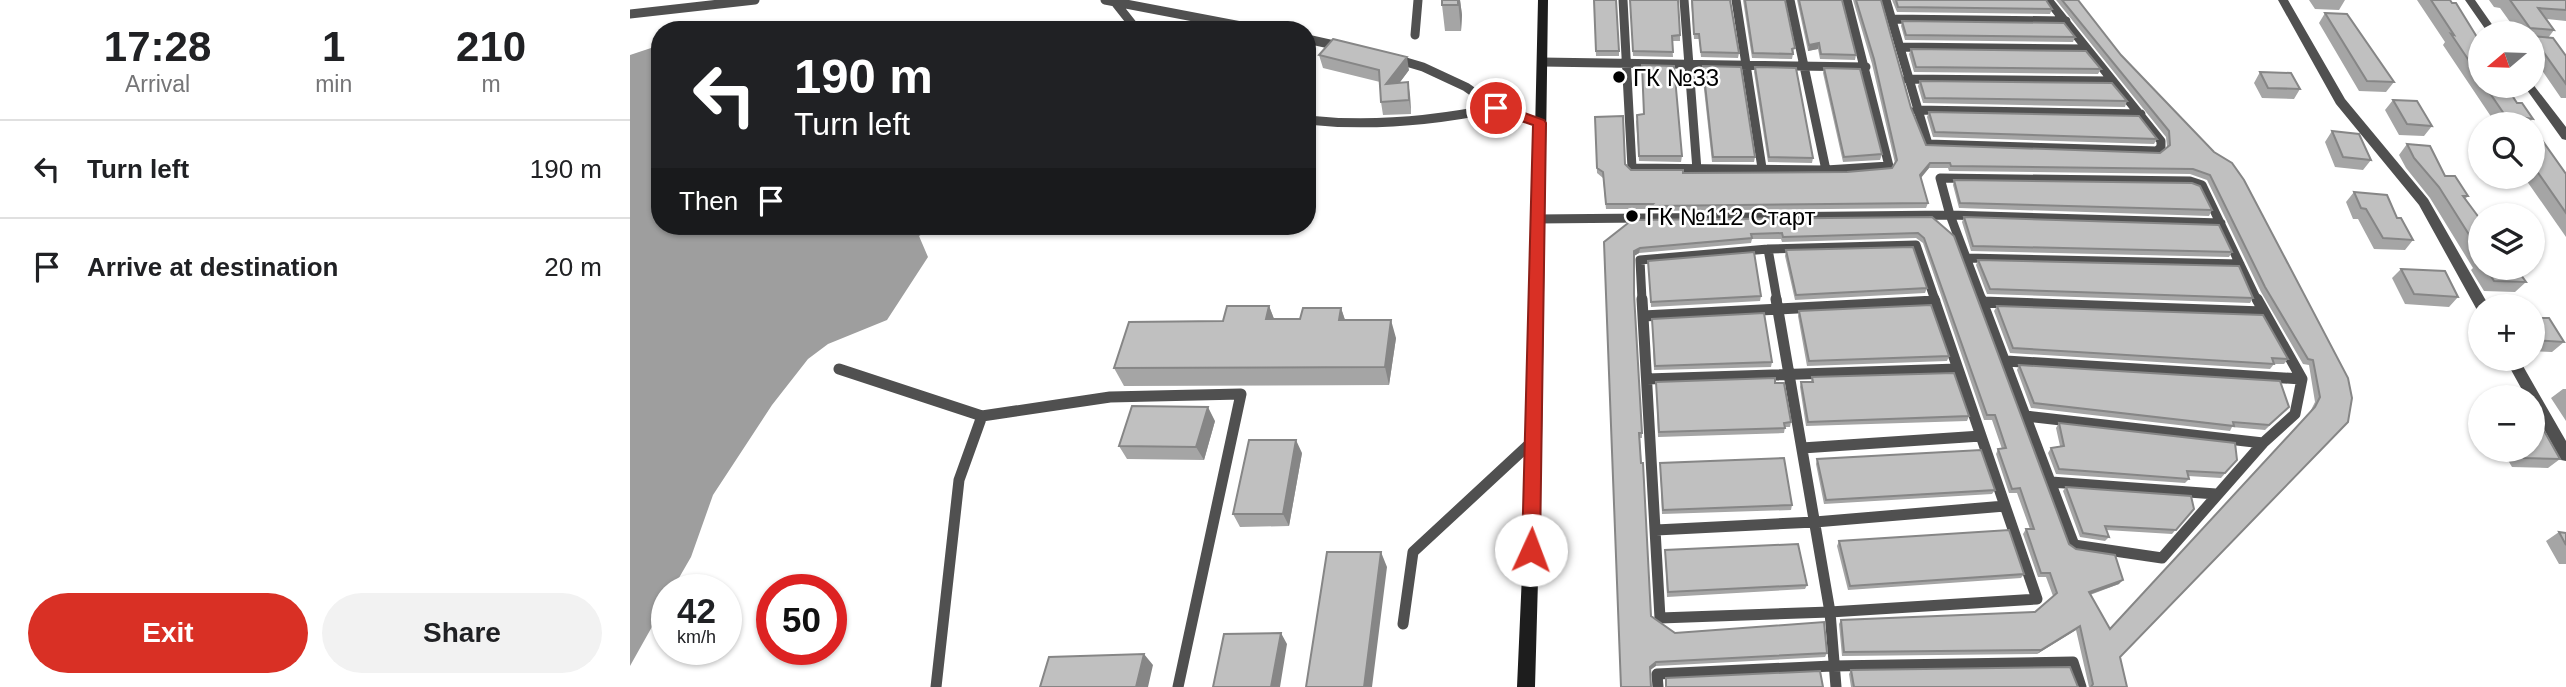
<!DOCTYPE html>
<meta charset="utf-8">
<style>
body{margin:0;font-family:Helvetica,sans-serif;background:#f2f2f2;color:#202124;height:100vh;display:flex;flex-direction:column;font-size:26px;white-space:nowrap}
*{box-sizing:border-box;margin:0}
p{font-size:23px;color:#757577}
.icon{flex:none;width:38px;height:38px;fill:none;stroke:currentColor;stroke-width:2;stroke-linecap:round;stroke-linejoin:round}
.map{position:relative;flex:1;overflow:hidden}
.panel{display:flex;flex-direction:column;background:#fff;width:630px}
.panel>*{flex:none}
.top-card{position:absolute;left:21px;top:21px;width:665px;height:214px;border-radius:28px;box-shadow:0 2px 5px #0004;background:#202124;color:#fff;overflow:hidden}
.needle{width:46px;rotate:251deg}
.controls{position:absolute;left:1838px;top:21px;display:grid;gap:14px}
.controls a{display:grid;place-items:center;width:77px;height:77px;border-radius:50%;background:#fff;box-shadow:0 2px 5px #0004;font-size:35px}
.speed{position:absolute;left:21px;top:574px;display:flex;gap:14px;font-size:35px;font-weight:700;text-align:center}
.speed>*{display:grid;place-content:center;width:91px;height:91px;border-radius:50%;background:#fff;box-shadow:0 2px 5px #0004;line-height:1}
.speed small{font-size:18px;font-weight:400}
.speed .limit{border:10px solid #d22;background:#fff;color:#111}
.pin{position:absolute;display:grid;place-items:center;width:60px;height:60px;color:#fff;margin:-30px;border:4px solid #fff;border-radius:50%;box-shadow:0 2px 7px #0007}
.me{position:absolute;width:77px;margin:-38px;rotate:2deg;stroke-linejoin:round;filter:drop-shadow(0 0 5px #0008)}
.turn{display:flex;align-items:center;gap:24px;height:147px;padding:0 28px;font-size:32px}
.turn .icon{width:91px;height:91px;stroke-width:2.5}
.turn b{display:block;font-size:49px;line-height:60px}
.then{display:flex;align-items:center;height:66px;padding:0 28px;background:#0003;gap:14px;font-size:26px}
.eta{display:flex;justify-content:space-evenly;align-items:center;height:119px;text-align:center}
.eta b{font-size:42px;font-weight:800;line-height:49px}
.primary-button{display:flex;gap:14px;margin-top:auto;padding:14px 28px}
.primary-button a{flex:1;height:80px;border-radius:42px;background:#d93025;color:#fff;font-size:28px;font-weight:800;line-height:80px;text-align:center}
.primary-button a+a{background:#f2f2f2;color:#202124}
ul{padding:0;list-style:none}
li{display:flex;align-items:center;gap:21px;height:98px;padding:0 28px;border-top:2px solid #e0e0e0}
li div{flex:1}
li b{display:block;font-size:26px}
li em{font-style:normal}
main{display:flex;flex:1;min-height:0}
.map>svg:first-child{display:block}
</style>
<main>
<section class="panel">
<div class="eta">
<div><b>17:28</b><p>Arrival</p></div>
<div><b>1</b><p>min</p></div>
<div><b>210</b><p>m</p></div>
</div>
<ul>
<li><svg class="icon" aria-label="left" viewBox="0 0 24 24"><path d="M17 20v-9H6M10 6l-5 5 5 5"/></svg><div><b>Turn left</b></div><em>190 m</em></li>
<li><svg class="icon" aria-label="arrive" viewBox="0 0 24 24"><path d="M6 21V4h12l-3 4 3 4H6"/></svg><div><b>Arrive at destination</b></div><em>20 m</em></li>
</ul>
<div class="primary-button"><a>Exit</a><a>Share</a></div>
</section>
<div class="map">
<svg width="1936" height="687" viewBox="0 0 1936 687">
<rect width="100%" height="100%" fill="#fff"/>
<path fill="#9e9e9e" d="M30 45V226H305L289 236 298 257 257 320 198 344 178 359 142 405 83 495 61 557 42 590H37V600L0 666V55Z"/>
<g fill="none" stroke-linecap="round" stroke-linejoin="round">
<path stroke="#505050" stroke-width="9" d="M475 0 632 30
M993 0 1002 168 1196 170 1259 166 1217 0
M1054 0 1067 170
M1106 0 1132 168
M1160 0 1196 170
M1256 0 1298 144 1527 151 1531 147V141L1418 0
M484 1 507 30
M0 14 125 0
M1262 19 1436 21
M785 35 788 0
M677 39 713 47
M1271 47 1455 49
M766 59 793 67 836 87 866 108 910 123
M912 62 1236 67
M1277 79 1483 81
M1286 110 1511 114
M677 120C741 127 803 121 866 108
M907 219 1320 215 1591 223
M1138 249 1147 300
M1337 258 1610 264
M1012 300 1010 260 1138 249 1286 245 1305 300
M1352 300 1320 215 1310 178 1560 181 1572 185 1627 300"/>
<path stroke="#505050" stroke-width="11" d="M1012 299 1030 618 1200 612 1407 599 1304 299
M1146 299 1200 612 1206 687
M1351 299 1444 545 1532 558 1633 443 1665 414 1672 379 1627 299
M1353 302 1633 312
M1013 316 1305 301
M1376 361 1672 379
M209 369 352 416 329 480 306 687
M1017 379 1328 369
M352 416 480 397 611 394 548 687
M1396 416 1633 443
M1172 448 1351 436
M1421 482 1586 494
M1026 530 1185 522 1375 506
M773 624 783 552 905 439
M1028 687 1027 674 1202 666 1443 662 1451 687"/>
<path fill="#505050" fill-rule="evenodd" d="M1648 0H1658L1715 99 1798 199 1859 306H1850V311L1847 310 1789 205 1706 104Z
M1835 0H1845L1868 33H1858Z
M1902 83 1936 127V140L1932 139 1894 86H1902Z
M1875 359H1889L1936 441V461L1931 460 1902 408V397H1896Z"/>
<path fill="#1d1d1d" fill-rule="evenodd" d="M908 0H918L912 439 905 687H887L898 439Z"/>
</g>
<path fill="#a5a5a5" d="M830 0 832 15 831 31H815L812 5Z
M964 0 989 51V56H966Z
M1000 0 1050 35V41H1042L1043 57 1003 56Z
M1061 0H1100L1109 53 1108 58 1071 57 1069 39H1064Z
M1113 0H1155L1164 53 1163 54 1162 59 1122 58Z
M1167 0H1212L1226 55 1225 60 1190 59 1188 49 1178 51Z
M1223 0H1251L1281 108 1296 145 1530 153 1537 147 1536 137 1426 0H1448L1491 55 1584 152 1718 378 1490 657 1497 687H1459L1446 630 1407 654 1212 656 1209 624 1211 620 1405 612 1423 596 1416 577H1408L1393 534 1396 529H1400L1387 493H1379L1366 454 1368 449H1372L1362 420H1354L1293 243 1286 238 1152 242 1151 239H1122L1121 243 1009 253 1004 256V294L1012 433V438H1010L1021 616 1045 633 1197 653 1195 657 1026 666 974 242 1302 217 1439 544 1489 584 1460 595 1480 629 1680 412 1685 402 1679 365 1673 364 1631 292 1577 180 1560 174 1319 171 1318 168H1299L1291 178 1298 203 1296 208 1021 211V209H976L973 178 967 173 965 117 995 164 1001 170 1053 173 1217 172 1262 168 1265 163 1242 64Z
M1262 0H1416L1422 9 1420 14 1267 12Z
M1679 0H1715L1709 10 1685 9Z
M1787 0H1820L1850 42V86H1876L1887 103 1903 119 1899 122 1901 124H1866L1813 45 1815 42Z
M1859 0H1936V21L1917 19 1924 30 1918 38 1936 56V98H1931L1902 56V33H1888L1870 8 1864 7Z
M1695 13 1764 82 1756 92 1729 91 1689 23Z
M1272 21 1445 37 1443 42 1275 40 1271 26Z
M1281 49 1471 69 1468 74 1284 72 1279 54Z
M689 55 779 70 770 82 780 95 781 114 753 115 751 102 750 82 693 68Z
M1073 66 1125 157 1124 162H1082L1072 71Z
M1125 67 1183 158 1182 163 1138 162 1124 72Z
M1194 68 1252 154 1250 160 1213 162 1193 73Z
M1630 72 1670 89 1664 99 1632 98 1624 83Z
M1290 81 1497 101 1495 107 1293 103 1288 86Z
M1763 100 1802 126 1794 136 1769 135 1755 110Z
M1299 112 1527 139 1524 144 1303 137 1297 117Z
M1006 120 1052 156 1051 162 1009 161Z
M1902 126 1936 174V237L1894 177H1902Z
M1702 131 1741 160 1733 170 1705 167 1695 142Z
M1777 144 1815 176 1838 196 1835 199 1850 219V268H1886L1896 282 1885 292 1854 291 1841 270 1843 268 1800 198 1776 168 1769 155Z
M1324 180 1582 210 1579 216 1329 208 1323 185Z
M1724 192 1767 218 1783 240 1775 250 1744 249 1728 219H1723L1716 202Z
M1334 217 1602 252 1599 257 1341 251 1332 222Z
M1156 250 1297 288 1295 293 1165 300 1155 256Z
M1348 260 1623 298 1620 303 1357 294 1346 265Z
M1018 261 1131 296 1130 301 1021 307Z
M1771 269 1828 297 1819 307 1775 304 1762 278Z
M639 306 644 319H670L711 308 715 320 766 338 759 385 494 386 484 368 593 321Z
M1367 306 1658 359 1654 364H1644L1640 369 1380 353 1364 311Z
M1169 311 1319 356 1317 361 1177 366 1168 316Z
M1902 318 1934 342 1922 352 1902 351Z
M1022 319 1142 362 1141 367 1024 370Z
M1389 365 1659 407 1635 430 1602 427 1600 431 1401 408 1387 370Z
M1182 377 1339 416 1337 421 1176 426 1170 387 1171 382H1181Z
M1026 382 1145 383 1161 422 1160 427H1155L1154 433 1028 437Z
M1933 389H1936V421L1921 398Z
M585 421 574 460 497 459 489 446Z
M1429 423 1607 460 1591 478 1558 476 1559 479 1555 483 1426 474 1418 453 1421 448 1430 446 1426 428Z
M1872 450H1902L1930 459 1918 468 1882 467Z
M672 453 659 526 610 527 603 514Z
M1187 459 1365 490 1362 494 1194 504 1186 464Z
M1030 463 1162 505 1161 510 1032 514Z
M1436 487 1564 509 1542 534 1476 530 1479 537 1475 541 1450 537 1433 491Z
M1929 532 1936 533V564H1929L1916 541Z
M1209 541 1394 574 1391 578 1218 590 1207 546Z
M1035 550 1177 585 1175 589 1037 597Z
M1221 670 1448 687H1221L1219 674Z"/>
<path fill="#868686" d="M828 0H830L832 15 831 31Z
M1189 43 1188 49 1178 51 1179 45Z
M777 57 779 70 759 97 756 84Z
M778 82 780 95 781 114 779 100Z
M1300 163 1299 168 1288 181 1290 175Z
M1010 248 1009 253 1004 256V251Z
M639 306 646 324 636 319Z
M711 308 717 326 709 320Z
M761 320 766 338 759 385 755 367Z
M578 407 585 421 574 460 566 447Z
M666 440 672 453 659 526 653 514Z
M751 552 757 567 742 687H734Z
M1493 580 1489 584 1455 596 1459 592Z
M1450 626 1446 630 1407 654 1411 650Z
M651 633 657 644 650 687H641Z
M514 654 523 665 518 687H506Z
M1026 662V666L1019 671 1020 667Z"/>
<path fill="#c0c0c0" stroke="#868686" stroke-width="2" d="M812 0H828V5H812Z
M964 0H986L989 51H966Z
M1000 0H1048L1050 35 1042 36 1043 52 1003 51Z
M1062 0H1100L1109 53 1071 52 1069 34H1064Z
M1115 0H1155L1165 48 1162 49 1163 54 1123 53Z
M1169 0H1212L1226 55 1191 54 1189 43 1179 45Z
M1226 0H1251L1281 108 1296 145 1530 153 1540 145 1539 131 1432 0H1448L1491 55 1584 152 1602 163 1614 180 1718 378 1722 398 1718 422 1490 657 1497 687H1461L1463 684 1450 626 1411 650 1214 652 1211 620 1405 612 1427 593 1420 573H1411L1396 529H1404L1390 488 1382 489 1368 449 1376 448 1365 415H1357L1294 238 1288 233 1153 237 1152 233 1121 234 1122 238 1010 248 1004 251V294L1012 433H1009L1011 463H1013L1021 616 1045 633 1194 622 1197 653 1026 662 1020 667 1021 687H991L974 242 1002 220 1302 217 1324 236 1439 544 1446 549 1485 555 1493 580 1459 592 1480 629 1685 407 1690 397 1683 360 1678 359 1635 287 1580 175 1563 169 1321 166 1320 163H1300L1290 175 1298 203 1021 206 1023 204H976L973 172 967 168 965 117 993 116 995 164 1001 170H1053V173L1217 172 1262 168 1267 160 1244 59Z
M1266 0H1416L1422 9 1268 7Z
M1801 0H1820L1822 3H1826L1850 42V77L1821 34 1824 35Z
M1880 0H1936V10L1908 8 1924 30 1900 28Z
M1695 13 1717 14 1764 82 1737 81Z
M1272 21 1434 23 1445 37 1276 35Z
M1902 36 1923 38 1936 56V84Z
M703 39 777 57 756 84 778 82 779 100 751 102 749 70 689 55Z
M1281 49 1456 51 1471 69 1286 67Z
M1012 65 1044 66 1052 156H1009L1007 115 1014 114Z
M1073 66 1111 67 1125 157H1083Z
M1125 67 1166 68 1183 158 1139 157Z
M1194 68 1230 69 1252 154 1214 157Z
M1630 72 1661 73 1670 89 1638 88Z
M1290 81 1482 83 1497 101 1295 98Z
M1855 86H1876L1887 103H1892L1903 119 1897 118 1901 124H1881Z
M1763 100 1787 101 1802 126 1777 124Z
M1299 112 1509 116 1527 139 1305 132Z
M1902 126 1936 174V213L1902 164Z
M1702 131 1729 134 1741 160 1713 157Z
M1777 144 1800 146 1815 176H1825L1838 196H1833L1850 219V252L1809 187 1784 158Z
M1324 180 1562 183 1570 186 1582 210 1330 203Z
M1724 192 1757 195 1767 218H1771L1783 240 1753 238 1736 209 1731 208Z
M1334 217 1589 225 1602 252 1343 246Z
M1283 247 1297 288 1166 295 1156 250Z
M1124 252 1131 296 1021 302 1018 261Z
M1348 260 1609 266 1623 298 1360 289Z
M1856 268H1886L1896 282 1864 281Z
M1771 269 1815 271 1828 297 1784 294Z
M1301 305 1319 356 1179 361 1169 311Z
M597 306H639L636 319H670L673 308H711L709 320H761L755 367 484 368 499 322 593 321Z
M1367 306 1633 315 1658 359 1642 358 1644 364 1383 348Z
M1134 313 1142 362 1025 366 1022 319Z
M1902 318H1919L1934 342 1902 340Z
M1389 365 1650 381 1659 407 1639 425 1603 422 1604 426 1404 403Z
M1324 373 1339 416 1178 422 1171 382H1183L1182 377Z
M1145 378V383H1154L1161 422 1154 423 1155 428 1029 432 1026 382Z
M502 406 578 407 566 447 489 446Z
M1429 423 1605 443 1607 460 1595 473 1557 471 1559 479 1429 469 1421 448 1434 446Z
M1902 429H1913L1930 459 1894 458 1889 450H1902Z
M619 440H666L653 514H603Z
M1351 450 1365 490 1196 500 1187 459Z
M1154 458 1162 505 1033 510 1030 463Z
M1436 487 1561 496 1564 509 1546 530 1475 526 1479 537 1453 533Z
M1379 530 1394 574 1220 586 1209 541Z
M1929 532 1936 533V545Z
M1168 544 1177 585 1038 592 1035 550Z
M697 552H751L734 687H676Z
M651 633 641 687H583L594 634Z
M514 654 506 687H410L419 657Z
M1440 667 1448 687H1224L1221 670Z
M1190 671 1193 687H1036V678Z"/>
<path fill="#d93025" stroke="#8d1f18" stroke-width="2" d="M866 103 914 120 916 123 910 550 907 555 901 558 894 555 892 550 903 125 862 111 860 108Z"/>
<g fill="#000" stroke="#fff" stroke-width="2.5">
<circle cx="989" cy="77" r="7"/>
<circle cx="1002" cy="216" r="7"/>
</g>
<g text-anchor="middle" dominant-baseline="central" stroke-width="5" stroke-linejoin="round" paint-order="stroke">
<g font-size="24" fill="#000" stroke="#fff" text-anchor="start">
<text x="1003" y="77">ГК №33</text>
<text x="1016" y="216">ГК №112 Старт</text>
</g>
</g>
</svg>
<div class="controls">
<a><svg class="needle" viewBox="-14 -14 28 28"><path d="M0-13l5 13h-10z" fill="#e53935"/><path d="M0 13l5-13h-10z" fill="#757577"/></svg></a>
<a><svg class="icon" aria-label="search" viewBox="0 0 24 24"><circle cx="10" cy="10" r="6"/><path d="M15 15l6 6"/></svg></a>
<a><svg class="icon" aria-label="layers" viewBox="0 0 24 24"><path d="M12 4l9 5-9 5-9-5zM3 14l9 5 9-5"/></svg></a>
<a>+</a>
<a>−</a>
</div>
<div class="speed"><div>42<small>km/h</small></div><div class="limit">50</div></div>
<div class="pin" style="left:866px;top:108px;background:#d93025"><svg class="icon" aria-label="arrive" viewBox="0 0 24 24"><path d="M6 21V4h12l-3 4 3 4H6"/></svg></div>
<svg class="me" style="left:901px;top:550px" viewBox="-20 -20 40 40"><circle r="19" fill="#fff"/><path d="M0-13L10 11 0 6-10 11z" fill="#d93025"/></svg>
<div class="top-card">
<div class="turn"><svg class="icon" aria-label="left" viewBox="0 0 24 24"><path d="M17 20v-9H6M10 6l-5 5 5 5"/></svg><div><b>190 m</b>Turn left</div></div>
<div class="then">Then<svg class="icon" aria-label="arrive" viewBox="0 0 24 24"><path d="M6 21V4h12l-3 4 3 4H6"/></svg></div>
</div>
</div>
</main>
